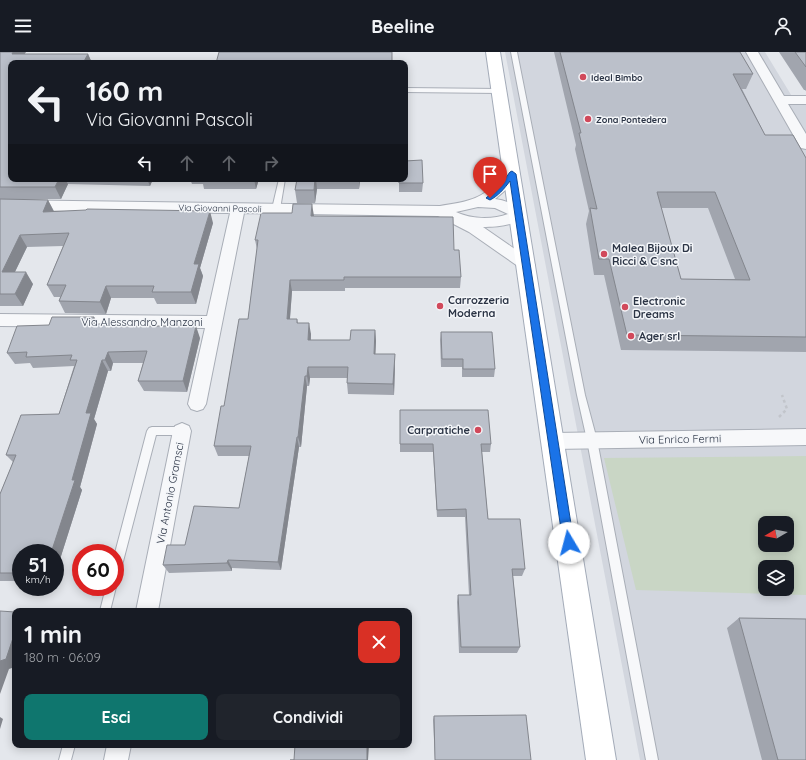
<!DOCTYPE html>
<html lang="it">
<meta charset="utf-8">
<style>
body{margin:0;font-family:Quicksand,sans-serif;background:#20242c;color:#f1f3f6;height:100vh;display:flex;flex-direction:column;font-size:15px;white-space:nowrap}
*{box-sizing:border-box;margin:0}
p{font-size:13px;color:#9ea1a6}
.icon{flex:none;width:22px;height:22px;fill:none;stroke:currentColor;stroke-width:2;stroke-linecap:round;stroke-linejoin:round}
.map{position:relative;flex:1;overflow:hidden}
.sheet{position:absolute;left:12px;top:556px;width:400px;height:140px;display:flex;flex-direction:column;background:#171b24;border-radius:8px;box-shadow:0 2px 10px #0003}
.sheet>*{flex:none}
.banner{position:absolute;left:8px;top:8px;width:400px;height:122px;border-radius:8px;box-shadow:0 2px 10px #0003;background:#171b24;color:#f1f3f6;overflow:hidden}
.needle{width:26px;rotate:260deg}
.buttons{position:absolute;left:758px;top:464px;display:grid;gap:8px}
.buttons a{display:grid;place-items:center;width:36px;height:36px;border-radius:8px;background:#171b24;box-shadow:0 2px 10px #0003;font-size:20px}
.speed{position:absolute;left:12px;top:492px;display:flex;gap:8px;font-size:20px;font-weight:700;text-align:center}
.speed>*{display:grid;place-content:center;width:52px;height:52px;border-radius:50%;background:#171b24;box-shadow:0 2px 10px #0003;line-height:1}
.speed small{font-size:10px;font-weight:400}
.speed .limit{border:6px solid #d22;background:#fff;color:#111}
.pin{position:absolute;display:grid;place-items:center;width:34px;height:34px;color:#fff;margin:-41px -17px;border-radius:50% 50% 50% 0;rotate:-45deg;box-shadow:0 0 4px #0007}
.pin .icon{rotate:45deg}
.me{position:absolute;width:44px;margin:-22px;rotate:352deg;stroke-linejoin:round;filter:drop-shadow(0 0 3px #0008)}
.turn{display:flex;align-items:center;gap:14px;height:84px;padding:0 12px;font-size:18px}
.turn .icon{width:52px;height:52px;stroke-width:2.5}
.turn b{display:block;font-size:28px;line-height:34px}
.lanes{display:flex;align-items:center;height:38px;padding:0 12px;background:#0003;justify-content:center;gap:20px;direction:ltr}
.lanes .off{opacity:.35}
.round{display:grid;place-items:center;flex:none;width:42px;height:42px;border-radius:8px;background:#20242c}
.head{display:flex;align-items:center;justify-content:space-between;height:68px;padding:0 12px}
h1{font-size:24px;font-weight:700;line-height:30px}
.action{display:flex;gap:8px;margin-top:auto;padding:8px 12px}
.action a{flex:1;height:46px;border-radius:8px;background:#0f766e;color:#fff;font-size:16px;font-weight:700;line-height:46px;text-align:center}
.action a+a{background:#20242c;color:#f1f3f6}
header{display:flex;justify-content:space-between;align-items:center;height:52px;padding:0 12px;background:#171b24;font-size:18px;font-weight:700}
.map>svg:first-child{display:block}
</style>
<header><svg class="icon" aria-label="menu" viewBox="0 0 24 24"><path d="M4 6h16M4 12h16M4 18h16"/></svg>Beeline<svg class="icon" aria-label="person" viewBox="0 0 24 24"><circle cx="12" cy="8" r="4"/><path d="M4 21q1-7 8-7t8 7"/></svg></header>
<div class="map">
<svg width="806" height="708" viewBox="0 0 806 708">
<rect width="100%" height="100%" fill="#e4e7ec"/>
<path fill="#d2d6de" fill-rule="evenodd" d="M505 0H765L796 51H806V708H640ZM765 471H787V493H765ZM765 515H787V537H765Z"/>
<path fill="#c9d6c5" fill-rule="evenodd" d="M806 404V543L636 538 604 406ZM765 471H787V493H765ZM765 515H787V537H765Z"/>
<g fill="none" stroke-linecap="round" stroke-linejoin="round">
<g stroke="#a9aeb7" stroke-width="2">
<path id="service" d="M511 0H517L585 343 597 388 658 708H646L587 388 577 343Z
M405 36 499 37 502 39 499 41 405 40Z
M279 127H285L280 157 276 159 272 157Z
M152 375H182L185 376 187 379 185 382 182 383H156L120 521 119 525 115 526V501L147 379 149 376Z
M115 532 116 535 110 559H100L106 535H115Z
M63 693H75L71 708H59Z"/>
</g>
<g stroke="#a9aeb7" stroke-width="2">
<path id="minor" d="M746 0H758L784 44H806V52H788L806 82V97L801 96 799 93Z
M512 118 517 119 519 122 509 135 495 147C504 148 521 154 526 162 518 174 496 175 483 175L532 209 535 213 532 217 527 218 522 217 469 180 438 164 244 161 206 352 203 357 197 359 191 357 188 352 205 276 0 274V262L207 264 230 161 0 158V148L440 154C456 151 472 150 486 140 494 135 503 120 512 118ZM478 155 495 156 508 162C492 168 470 167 456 160Z
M182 371 189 374 191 379 158 559H136L173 379 175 374Z
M806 377V393L553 397 546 395 544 389 546 383 553 381Z
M107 693H131L128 708H104Z"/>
</g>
<g stroke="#a3abb8" stroke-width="2">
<path id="primary" d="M486 0H500L616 708H586Z"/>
</g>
<path stroke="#c2c5cb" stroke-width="2.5" stroke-dasharray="3 3" stroke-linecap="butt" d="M779 365 787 357 782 343"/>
<use href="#service" fill="#f7f8fa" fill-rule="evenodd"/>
<use href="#minor" fill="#f7f8fa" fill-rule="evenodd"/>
<use href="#primary" fill="#fff" fill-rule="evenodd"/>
</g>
<path fill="#a1a5ae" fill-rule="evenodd" d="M0 0 25 2H88L92 11H11V127H153L150 134 68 132 61 147H0Z
M554 0H740L753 22 746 37H742L765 83 806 106V300L621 298 604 223H594L586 172 589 159 575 97 576 93ZM661 156H708L735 227H681Z
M779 0H806V39L805 38H804Z
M190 127H259L256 137H204L203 132H192Z
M297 127H385V128H360L359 137H317L315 151H297L295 138Z
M399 127 423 131 422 140H399Z
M0 147 48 148 54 159 213 171 200 216 203 224 196 252H157L154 246H111L106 262 65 261 59 249 60 245H54L47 233 63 194 27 195 15 220 33 232 23 254H0Z
M255 188 454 198 461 225 460 236H345V239H292L290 267H297L298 271 311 282V288H350L375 278 376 289 375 302 395 313 394 343 348 342 347 331V326H310L309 334H307L301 395H299L281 518 232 516V519L169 521 163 513 185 493 239 456 249 404H218L214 394 224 354 248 267 257 197Z
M94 265 98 272H127L128 274 200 286 187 340 144 339 138 329 143 311H113L111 319H108L94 367 97 372 80 435 82 438 55 523V501H21V529H0V442L13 410 6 403 59 362 74 314 33 316 30 311 15 312 7 301 49 273Z
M441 280 495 317 494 325H462V315H441L440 288Z
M400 358 491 392 490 400H482L488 467 525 517 522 524H513L520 595 517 601H459L457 550 458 543H469L465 465H437L433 400H400Z
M739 566 806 708H762L727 576Z
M434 664 531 708H435L433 668Z"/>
<path fill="#83868d" d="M13 0H26L19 11 12 2Z
M88 2 92 11H83Z
M59 127H65L68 132 61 147 55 135Z
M147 127H153L150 134Z
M254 127H259L256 137Z
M315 127H316L317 137 315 151 314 138Z
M359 127H360V128L359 137Z
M48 148 54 160H43Z
M312 152 314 164 312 176 311 164Z
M210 159 213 171 200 216 203 224 196 252 191 240 194 212Z
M20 183 27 195 9 232 2 220Z
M26 220 33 232 23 254 15 242Z
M290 228 292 239 289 278 287 267Z
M106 234 111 246 106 262 100 250Z
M94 265 100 276 91 272Z
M309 271 311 282 310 299 308 288Z
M196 274 200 286 187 340 183 329Z
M375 278 376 289 375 313 374 302Z
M108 300 113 311 111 319 105 308Z
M395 302V313L394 343 393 332Z
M102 308 108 319 94 367 97 372 80 435 82 438 55 523V501H51L72 428 86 361Z
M308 315 310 326 309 334 307 324Z
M305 324 307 334 301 395 298 385Z
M297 385 299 395 281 518 278 510Z
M228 508 232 516V519L227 511Z
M15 580V615L9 617 0 642V609Z
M0 665 3 667 0 677Z
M367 693H369L368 708H367Z"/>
<path fill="#bbc0ca" stroke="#83868d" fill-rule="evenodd" d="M0 0H13L12 2H88L83 11H11V127H59L55 135H0Z
M219 0H392V11H216Z
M560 0H740L753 22H733L765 83H793L806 106V285L627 283 609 207H599L590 156 597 157 579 81H581ZM657 140H715L750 228 681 227Z
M795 0H806V15Z
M422 108 423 131H399V127H405V109Z
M297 127H315L314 138H295Z
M0 147 48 148 43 160 86 158 87 157 210 159 194 212H199L191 240H152L154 234H106L100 250 59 249 66 233H47L69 181 20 183 2 220H26L15 242H0Z
M293 152H312L311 164 453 165 454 198H459L461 225H344V228H290L287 267H297V271H309L308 288H350L351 278H375L374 302H395L393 332 347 331 348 315H308L307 324H305L298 385H297L278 510 228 508 227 511 163 513 167 493H185L194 454 239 456 251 394H214L221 354H224L239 267H248L258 188H255L261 161H292Z
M52 265H94L91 272H127L126 274H196L183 329H138L147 299 108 300 105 308H102L86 361H91L72 428H75L51 501H21V521H0V442L16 403H6L21 363 59 362 77 308H70L72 303 26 305 27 300 7 301 17 274 49 273Z
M441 280H492L495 317H463V307H442Z
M400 358H488L491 392H481L488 467H520L525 517H512L520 595H461L458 543H471L466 457 437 458 433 392H400Z
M0 559 15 560V580L6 607 0 609Z
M739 566 806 567V708H778Z
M526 663 531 708H435L434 664Z
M295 693H367V708H290H294Z"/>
<path fill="#1a73e8" stroke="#114b97" d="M512 119 516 122 574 491 572 495 569 496 565 495 563 491 510 129C504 137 498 144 490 148L486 146 498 136 510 120Z"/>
<g fill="#d1495b" stroke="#f4f6f9" stroke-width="1.5">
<circle cx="583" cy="25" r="4"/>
<circle cx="588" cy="67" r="4"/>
<circle cx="604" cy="202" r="4"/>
<circle cx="440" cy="254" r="4"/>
<circle cx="625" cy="255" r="4"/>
<circle cx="631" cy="284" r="4"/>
<circle cx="478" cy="378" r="4"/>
</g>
<g text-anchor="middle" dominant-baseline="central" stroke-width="3" stroke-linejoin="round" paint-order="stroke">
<g font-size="9" font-weight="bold" fill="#2b3445" stroke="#f4f6f9" text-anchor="start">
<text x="591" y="25">Ideal Bimbo</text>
<text x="596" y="67">Zona Pontedera</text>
</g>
<g font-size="9" fill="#2b3445" stroke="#f4f6f9">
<text transform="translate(220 156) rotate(1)">Via Giovanni Pascoli</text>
</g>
<g font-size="11" font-weight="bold" fill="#2b3445" stroke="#f4f6f9" text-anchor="start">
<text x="612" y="196">Malea Bijoux Di<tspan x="612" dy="13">Ricci &amp; C snc</tspan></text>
<text x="448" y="248">Carrozzeria<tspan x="448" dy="13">Moderna</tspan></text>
<text x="633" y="249">Electronic<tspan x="633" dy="13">Dreams</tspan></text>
<text x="639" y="284">Ager srl</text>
<text x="470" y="378" text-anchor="end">Carpratiche</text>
</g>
<g font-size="11" fill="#2b3445" stroke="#f4f6f9">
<text x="142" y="270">Via Alessandro Manzoni</text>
<text transform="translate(680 387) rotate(-1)">Via Enrico Fermi</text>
<text transform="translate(170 441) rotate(-79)">Via Antonio Gramsci</text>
</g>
</g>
</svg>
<div class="buttons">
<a><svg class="needle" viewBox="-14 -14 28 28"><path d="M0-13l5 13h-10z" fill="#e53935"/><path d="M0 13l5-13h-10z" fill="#9ea1a6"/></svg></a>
<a><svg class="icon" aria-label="layers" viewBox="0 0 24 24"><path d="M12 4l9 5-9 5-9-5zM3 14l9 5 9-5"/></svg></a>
</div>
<div class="speed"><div>51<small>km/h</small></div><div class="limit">60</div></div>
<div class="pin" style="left:490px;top:146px;background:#d93025"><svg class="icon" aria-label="arrive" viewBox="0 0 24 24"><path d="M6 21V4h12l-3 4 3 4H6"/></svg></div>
<svg class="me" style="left:569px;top:491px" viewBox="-20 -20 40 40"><circle r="19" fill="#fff"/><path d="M0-13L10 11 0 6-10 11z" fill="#1a73e8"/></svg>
<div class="banner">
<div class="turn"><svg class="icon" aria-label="left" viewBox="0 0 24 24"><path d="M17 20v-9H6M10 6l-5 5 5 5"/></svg><div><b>160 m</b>Via Giovanni Pascoli</div></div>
<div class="lanes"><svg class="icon" aria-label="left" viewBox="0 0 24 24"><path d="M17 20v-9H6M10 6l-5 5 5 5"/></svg><svg class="icon off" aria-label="ahead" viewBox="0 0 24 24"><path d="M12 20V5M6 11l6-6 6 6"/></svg><svg class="icon off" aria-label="ahead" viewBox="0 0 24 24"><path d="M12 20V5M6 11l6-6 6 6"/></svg><svg class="icon off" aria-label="right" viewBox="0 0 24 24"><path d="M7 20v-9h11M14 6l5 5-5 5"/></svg></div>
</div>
<section class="sheet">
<div class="head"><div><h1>1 min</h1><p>180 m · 06:09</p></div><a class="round" style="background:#d93025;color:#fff"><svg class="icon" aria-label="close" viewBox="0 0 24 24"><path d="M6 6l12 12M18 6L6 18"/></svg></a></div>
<div class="action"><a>Esci</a><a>Condividi</a></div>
</section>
</div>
